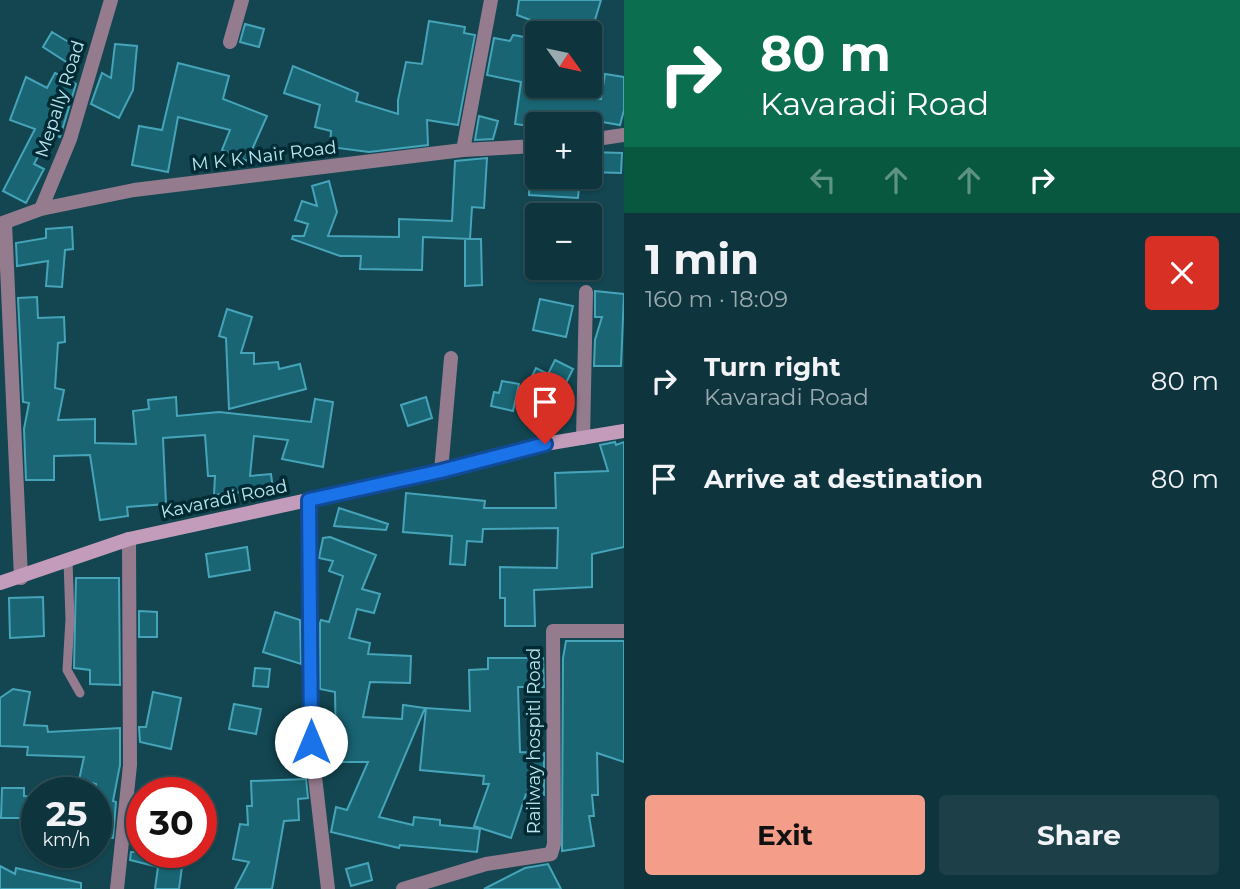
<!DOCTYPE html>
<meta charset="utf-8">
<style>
body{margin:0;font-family:Montserrat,sans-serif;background:#1c3f48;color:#f1f3f6;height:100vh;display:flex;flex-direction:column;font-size:26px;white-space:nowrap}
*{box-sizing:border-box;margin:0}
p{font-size:23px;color:#9baab0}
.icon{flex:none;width:38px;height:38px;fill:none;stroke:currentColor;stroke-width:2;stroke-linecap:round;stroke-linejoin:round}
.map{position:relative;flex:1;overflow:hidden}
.details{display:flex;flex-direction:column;background:#0e343d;width:616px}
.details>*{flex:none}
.banner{background:#0b6e4f;color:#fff;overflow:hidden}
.needle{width:46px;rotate:123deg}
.buttons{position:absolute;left:525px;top:21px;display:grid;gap:14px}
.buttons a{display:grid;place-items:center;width:77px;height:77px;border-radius:7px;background:#0e343d;box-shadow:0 2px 5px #0004,0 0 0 2px #2e4f57;font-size:35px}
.speed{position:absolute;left:21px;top:777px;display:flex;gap:14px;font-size:35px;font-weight:700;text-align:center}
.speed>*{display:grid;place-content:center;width:91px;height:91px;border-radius:50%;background:#0e343d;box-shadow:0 2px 5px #0004,0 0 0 2px #2e4f57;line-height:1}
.speed small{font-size:18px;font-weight:400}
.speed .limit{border:10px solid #d22;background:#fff;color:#111}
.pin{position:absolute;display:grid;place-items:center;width:60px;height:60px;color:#fff;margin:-72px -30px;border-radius:50% 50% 50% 0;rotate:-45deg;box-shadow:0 0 7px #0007}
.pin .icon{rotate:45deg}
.me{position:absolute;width:77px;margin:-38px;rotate:0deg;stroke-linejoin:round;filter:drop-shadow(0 0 5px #0008)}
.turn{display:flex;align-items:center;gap:24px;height:147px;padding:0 21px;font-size:32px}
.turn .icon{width:91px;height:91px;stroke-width:2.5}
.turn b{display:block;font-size:49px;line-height:60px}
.lanes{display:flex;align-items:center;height:66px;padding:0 21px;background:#0003;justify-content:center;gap:35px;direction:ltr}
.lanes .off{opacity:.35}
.round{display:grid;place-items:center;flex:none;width:74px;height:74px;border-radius:7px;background:#1c3f48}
.headline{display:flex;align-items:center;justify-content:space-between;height:119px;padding:0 21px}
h1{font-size:42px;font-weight:700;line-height:52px}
.cta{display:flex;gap:14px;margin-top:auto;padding:14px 21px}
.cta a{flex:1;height:80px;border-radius:7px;background:#f49e89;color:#111;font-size:28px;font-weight:700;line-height:80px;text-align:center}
.cta a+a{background:#1c3f48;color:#f1f3f6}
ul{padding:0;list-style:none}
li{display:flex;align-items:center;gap:21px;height:98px;padding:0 21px}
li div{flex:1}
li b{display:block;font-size:26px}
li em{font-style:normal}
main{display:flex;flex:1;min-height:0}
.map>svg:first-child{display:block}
</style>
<main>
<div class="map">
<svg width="624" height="889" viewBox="0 0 624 889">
<rect width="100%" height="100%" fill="#134651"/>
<path fill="#196574" stroke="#46a4b9" stroke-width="2" d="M519 0H601L591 33H566L517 15Z
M429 21 465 27 464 33 475 35 458 125 427 120 428 145 369 152 330 147 331 131 315 127 320 105 284 93 293 66 358 93 356 101 398 114V100L406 62 422 64Z
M245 24 264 29 259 47 240 42Z
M52 32 80 49 71 65 43 47Z
M513 35 537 39V87L601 99 605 74 624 77V110L620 125 579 118 580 124H537V127L515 124 521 82 487 75 494 38 510 41Z
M115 44 137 46 133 90 119 118 91 104 102 73 111 78Z
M178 63 229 76 223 99 267 116 247 161 222 150 230 130 178 117 168 172 132 165 139 126 162 130Z
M55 73 76 84 60 137 50 134 34 164 44 169 26 203 3 191 35 129 10 120 26 77 47 88Z
M479 116 498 121 493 139 475 140Z
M590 152 622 153 621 173 590 172Z
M487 158 484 208 472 207 470 239 423 237 422 270 360 269 361 256H340L292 239 293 236H304L308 224 295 220 302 201 317 206 312 186 329 181 337 212 328 236 399 237V219L452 221 455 161Z
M530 177H580L578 198 529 195Z
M72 227 73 249 65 250 62 287 46 286 48 261 17 266 16 243 46 238V229Z
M465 239H481L482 285 465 286Z
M595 291 624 294 621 366H594L595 340 602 317H595Z
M37 297 38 318 64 317 65 342 58 343 55 388 64 390 58 420 95 419V443L136 444 133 411 149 409 148 400 176 397 177 416 219 412 311 422 315 399 333 402 323 467 282 459 288 440 254 436 250 476 271 474 273 489 214 495 215 476H208L205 435 163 438 166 504 127 507 128 516 100 520 90 455 54 456V480H26L24 429 29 403 23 402 18 298Z
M540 299 573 306 566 337 533 330Z
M227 309 252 317 241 353H254V364L278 362 279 369 300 364 306 389 229 409 226 338 219 336Z
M555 360 573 369 557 401 527 386 536 368 548 374Z
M502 381 519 384 513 411 491 406 494 392 499 393Z
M426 397 432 418 408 426 401 405Z
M615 442 616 445 624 442V547L592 554V587L534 590 535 626H505V598H500V567L557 568 558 528 483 529 482 542 467 541 465 565 450 564 452 536 403 532 406 493 485 501 484 508H556L555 473 608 471 600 445Z
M339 508 388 524 386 530 334 526Z
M330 537 376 555 362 589 380 594 374 613 357 609 349 638 370 643 368 654 411 656 410 683 370 682 363 717 402 719 403 705 425 708 379 817 413 825 414 817 440 820V825L480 829 477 852 400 845 399 848 331 832 336 807 347 810 368 762H324V747H336L335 692 320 689V623L321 620 329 622 343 576 329 571 333 561 319 558 323 538Z
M247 547 250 570 209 577 206 554Z
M76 578H119L120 685 90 684V670L74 668Z
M43 597 44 636 10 638 9 598Z
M139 611 157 612V637H139Z
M275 612 300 620 301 664 263 652Z
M566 641H624V762L597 753 598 795H592L594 816H589L594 846 562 851 563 658Z
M488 658H543L544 687H518L520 752 544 753V795L526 794 511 838 474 826 489 784H483L484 776 420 770 426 708 470 711 469 670 488 669Z
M255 668 270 669 268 687 253 686Z
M13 689 30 692 24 725 47 726 48 732 120 728V765L113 801 116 802 113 838 96 837V784L79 780 84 757 27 755 28 747 0 746V698Z
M153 692 181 698 171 749 140 742 139 727H146Z
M234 704 261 709 256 734 229 729Z
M306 779 308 798 298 799 299 820 284 821 272 889H235L249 862 233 859 240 824 248 825 247 806H252L251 781Z
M2 788H24V796L37 797V818H1Z
M131 852H184L179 889H155L158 867 130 860Z
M368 863 372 880 351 886 346 869Z
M548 864 561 889H484L525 868Z
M0 866 15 874 16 868 81 883V889H0Z"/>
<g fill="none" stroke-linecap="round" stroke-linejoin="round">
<path stroke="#957b8e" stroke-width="9" d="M68 561 70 619 67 670 80 693"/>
<path stroke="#957b8e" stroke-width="14" d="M230 42 242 0
M590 140 624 135
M463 150 491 0
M41 209 70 139 111 0
M5 223 21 578
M0 224 41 209 134 190 463 150 537 146
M583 438 586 292
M441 471 451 358
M309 500 311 742 328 889
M117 889 130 765 129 539
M403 889 486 864 551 854 554 844 553 631H624"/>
<path stroke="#c49cbb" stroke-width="14" d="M0 583 129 539 441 471 545 444 624 431"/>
</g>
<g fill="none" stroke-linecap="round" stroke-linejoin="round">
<g stroke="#114b97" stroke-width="18">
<path id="route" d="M311 742 309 500 441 471 545 444"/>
</g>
<use href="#route" stroke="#1a73e8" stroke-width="12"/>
</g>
<g text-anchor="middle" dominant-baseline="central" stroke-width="7" stroke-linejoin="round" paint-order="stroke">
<g font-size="18" fill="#bbe5f0" stroke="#012b34">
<text transform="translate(60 99) rotate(-72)">Mepally Road</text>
<text transform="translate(264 156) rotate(-7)">M K K Nair Road</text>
<text transform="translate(224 499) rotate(-12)">Kavaradi Road</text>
<text transform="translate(534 741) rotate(-90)">Railway hospitl Road</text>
</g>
</g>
</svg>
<div class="buttons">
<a><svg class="needle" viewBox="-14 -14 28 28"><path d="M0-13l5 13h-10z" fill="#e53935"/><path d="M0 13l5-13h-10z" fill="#9baab0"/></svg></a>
<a>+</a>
<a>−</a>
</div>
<div class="speed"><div>25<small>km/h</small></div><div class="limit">30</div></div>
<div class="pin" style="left:545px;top:444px;background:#d93025"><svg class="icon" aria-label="arrive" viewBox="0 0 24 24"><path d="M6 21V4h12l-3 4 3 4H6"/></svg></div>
<svg class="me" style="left:311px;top:742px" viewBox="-20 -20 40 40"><circle r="19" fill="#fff"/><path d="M0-13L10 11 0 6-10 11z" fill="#1a73e8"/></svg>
</div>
<section class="details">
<div class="banner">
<div class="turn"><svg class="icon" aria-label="right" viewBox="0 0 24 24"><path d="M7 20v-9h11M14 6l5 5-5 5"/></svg><div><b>80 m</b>Kavaradi Road</div></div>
<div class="lanes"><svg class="icon off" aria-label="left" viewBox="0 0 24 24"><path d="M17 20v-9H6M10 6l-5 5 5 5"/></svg><svg class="icon off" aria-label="ahead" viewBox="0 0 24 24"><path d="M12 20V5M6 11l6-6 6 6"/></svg><svg class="icon off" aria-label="ahead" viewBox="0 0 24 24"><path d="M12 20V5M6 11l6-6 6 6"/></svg><svg class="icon" aria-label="right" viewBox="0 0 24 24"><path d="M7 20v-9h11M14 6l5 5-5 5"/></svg></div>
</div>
<div class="headline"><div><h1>1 min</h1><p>160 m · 18:09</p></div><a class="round" style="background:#d93025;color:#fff"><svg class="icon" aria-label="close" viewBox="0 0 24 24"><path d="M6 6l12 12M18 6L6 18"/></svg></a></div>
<ul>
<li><svg class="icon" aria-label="right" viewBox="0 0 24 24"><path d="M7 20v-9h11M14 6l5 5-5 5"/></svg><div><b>Turn right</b><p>Kavaradi Road</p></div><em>80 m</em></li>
<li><svg class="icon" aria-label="arrive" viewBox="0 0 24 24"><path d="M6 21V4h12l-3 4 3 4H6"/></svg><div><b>Arrive at destination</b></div><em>80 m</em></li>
</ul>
<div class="cta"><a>Exit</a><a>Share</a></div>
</section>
</main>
